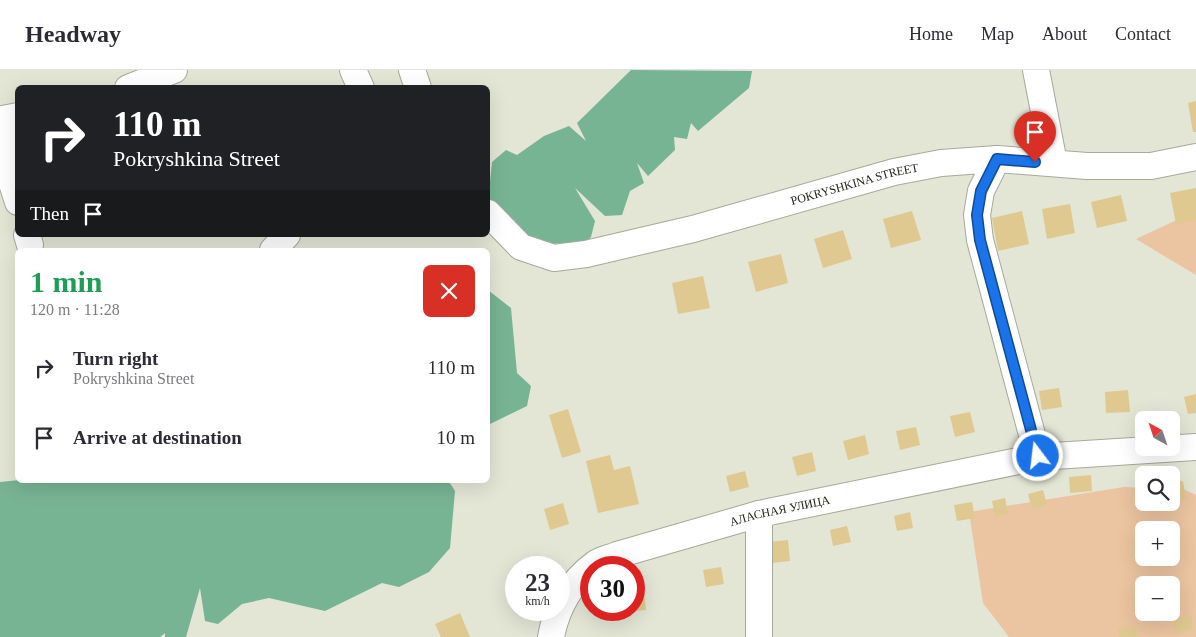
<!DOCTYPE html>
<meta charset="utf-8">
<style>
body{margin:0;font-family:"Times New Roman",serif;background:#f2f2f3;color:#2b2b33;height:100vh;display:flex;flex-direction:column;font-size:19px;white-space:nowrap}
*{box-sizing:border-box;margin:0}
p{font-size:16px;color:#7c7c81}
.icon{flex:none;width:28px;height:28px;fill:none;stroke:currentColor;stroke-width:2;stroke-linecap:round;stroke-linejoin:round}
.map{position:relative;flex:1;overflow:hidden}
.sheet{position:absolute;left:15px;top:178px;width:475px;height:235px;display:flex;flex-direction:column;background:#fff;border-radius:8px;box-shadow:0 5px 20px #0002}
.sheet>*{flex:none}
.banner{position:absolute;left:15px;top:15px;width:475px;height:152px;border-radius:8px;box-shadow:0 5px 20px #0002;background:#202124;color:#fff;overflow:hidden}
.needle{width:32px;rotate:320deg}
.fabs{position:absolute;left:1135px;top:341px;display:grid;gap:10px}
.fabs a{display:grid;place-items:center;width:45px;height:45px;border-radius:8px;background:#fff;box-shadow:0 5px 20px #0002;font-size:25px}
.speed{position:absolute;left:505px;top:486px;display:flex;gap:10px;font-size:25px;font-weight:700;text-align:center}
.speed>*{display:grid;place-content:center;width:65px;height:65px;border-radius:50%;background:#fff;box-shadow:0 5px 20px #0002;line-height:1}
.speed small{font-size:12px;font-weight:400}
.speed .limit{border:8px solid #d22;background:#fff;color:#111}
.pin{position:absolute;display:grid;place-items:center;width:42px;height:42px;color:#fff;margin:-51px -21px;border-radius:50% 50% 50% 0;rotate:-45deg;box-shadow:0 0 5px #0007}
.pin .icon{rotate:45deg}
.me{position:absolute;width:55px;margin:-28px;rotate:345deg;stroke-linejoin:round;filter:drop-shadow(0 0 4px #0008)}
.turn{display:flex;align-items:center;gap:18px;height:105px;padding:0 15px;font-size:22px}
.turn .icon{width:65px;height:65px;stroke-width:2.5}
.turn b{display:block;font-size:35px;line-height:42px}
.then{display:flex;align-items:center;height:48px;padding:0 15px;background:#0003;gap:10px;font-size:19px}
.round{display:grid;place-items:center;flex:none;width:52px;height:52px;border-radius:8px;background:#f2f2f3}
.headline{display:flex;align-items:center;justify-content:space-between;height:85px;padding:0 15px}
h1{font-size:30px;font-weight:700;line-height:38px;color:#1e9e55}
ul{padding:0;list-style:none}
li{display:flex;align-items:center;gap:15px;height:70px;padding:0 15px}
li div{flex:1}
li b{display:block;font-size:19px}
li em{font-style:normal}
header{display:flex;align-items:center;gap:30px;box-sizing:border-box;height:70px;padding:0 25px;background:#fff;border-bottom:1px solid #e1e1e2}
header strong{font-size:24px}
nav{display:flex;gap:28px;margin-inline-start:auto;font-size:18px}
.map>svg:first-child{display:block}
</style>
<header>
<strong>Headway</strong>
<nav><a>Home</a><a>Map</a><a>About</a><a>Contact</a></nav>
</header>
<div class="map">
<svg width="1196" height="567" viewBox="0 0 1196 567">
<rect width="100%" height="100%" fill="#e3e5d5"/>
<path fill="#ebc4a1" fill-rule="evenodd" d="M1196 141V205L1136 169Z
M1124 417 1144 418V432H1171V419H1183L1196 425V567H1009L983 533 969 442ZM1144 460H1171V488H1144ZM1144 515H1171V542H1144Z"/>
<path fill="#77b494" d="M631 0 752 1 749 18 698 61 691 53 687 69 674 67 675 80 648 106 637 93 644 113 630 121 622 145 605 146 575 118 595 151 591 167 585 173 538 174 488 131 492 92 506 80 517 85 544 66 569 56 586 71 577 53Z
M488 220 511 238 517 303 531 316 527 336 488 355Z
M20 410H448L455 421 450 478 429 502 399 517 382 513 325 541 269 528 242 534 218 554 205 551 200 518 186 567H165V563L160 567H0V412Z"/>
<path fill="#e0c990" d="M1196 31V62H1193L1188 33Z
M1196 118V150L1176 154 1170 123Z
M1121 125 1127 151 1097 158 1091 132Z
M1070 134 1075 163 1047 169 1042 139Z
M912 141 921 170 891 178 883 149Z
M1022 141 1029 174 998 181 992 148Z
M843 160 852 189 823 198 814 169Z
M781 184 788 213 756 222 748 192Z
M703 206 710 238 678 244 672 213Z
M1059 318 1062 337 1042 340 1039 321Z
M1128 320 1130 342 1106 343 1105 322Z
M1196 324V343L1188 344 1184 327Z
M568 339 581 382 562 388 549 345Z
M970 342 975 362 955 367 950 346Z
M916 357 920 375 900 380 896 361Z
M865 365 869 384 848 390 843 371Z
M812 382 816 401 797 406 792 387Z
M610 385 614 400 630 396 639 434 598 443 586 391Z
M745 401 749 417 730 422 726 406Z
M1091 405 1092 421 1070 423 1069 407Z
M1183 411 1186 428 1171 430V413Z
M1043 420 1047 435 1032 439 1028 424Z
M1005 428 1008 443 995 446 992 431Z
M972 432 975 448 957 451 954 435Z
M563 433 569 454 550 460 544 439Z
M910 442 913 458 897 461 894 446Z
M847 456 851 472 833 476 830 460Z
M788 470 790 491 772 493 769 472Z
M721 497 724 514 706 517 703 500Z
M644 521 646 540 634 541V522Z
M460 543 470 567H441L435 554Z
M1191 545 1193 560 1175 564 1172 549Z
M1136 556 1137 567H1119L1118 558Z"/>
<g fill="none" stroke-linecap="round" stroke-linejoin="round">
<g stroke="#a7a99a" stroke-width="28">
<g id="minor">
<path d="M353 0 361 18"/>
<path d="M412 0 418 18"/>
<path d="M1036 0 1054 93"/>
<path d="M128 18 174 0"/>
<path d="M18 46 2 49 10 107 18 132"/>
<path d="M997 89 981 121 977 145 980 170 1038 387"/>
<path id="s1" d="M488 143 521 177 554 188 586 184 693 159 894 102 941 93 997 89 1087 96H1151L1196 87"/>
<path d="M27 165 30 175"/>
<path d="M273 180 287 165"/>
<path id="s2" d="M551 567C556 539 571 511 595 494 601 489 610 488 617 485L759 444 1038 387 1196 377"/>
<path d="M759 567V444"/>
</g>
</g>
<use href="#minor" stroke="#fff" stroke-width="26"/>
</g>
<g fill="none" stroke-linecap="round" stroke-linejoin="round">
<g stroke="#114b97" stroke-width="12">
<path id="route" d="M1035 92 997 89 981 121 977 145 980 170 1038 386"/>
</g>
<use href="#route" stroke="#1a73e8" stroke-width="9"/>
</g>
<g text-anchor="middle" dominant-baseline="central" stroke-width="4" stroke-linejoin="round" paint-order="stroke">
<g font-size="12" fill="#23241e" stroke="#fff">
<text stroke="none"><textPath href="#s1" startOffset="392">POKRYSHKINA STREET</textPath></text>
<text stroke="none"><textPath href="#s2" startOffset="280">АЛАСНАЯ УЛИЦА</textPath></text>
</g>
</g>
</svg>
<div class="fabs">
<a><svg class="needle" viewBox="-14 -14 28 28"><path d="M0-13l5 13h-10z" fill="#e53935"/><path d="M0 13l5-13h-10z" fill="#7c7c81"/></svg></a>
<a><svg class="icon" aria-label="search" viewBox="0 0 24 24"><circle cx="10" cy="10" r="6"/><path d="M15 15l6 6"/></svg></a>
<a>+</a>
<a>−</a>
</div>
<div class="speed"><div>23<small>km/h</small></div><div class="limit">30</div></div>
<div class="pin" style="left:1035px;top:92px;background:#d93025"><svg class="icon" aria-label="arrive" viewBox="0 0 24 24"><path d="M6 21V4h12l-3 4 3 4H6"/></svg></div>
<svg class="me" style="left:1038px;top:386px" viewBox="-20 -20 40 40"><circle r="17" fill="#1a73e8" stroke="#fff" stroke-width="3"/><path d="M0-11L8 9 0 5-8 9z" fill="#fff"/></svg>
<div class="banner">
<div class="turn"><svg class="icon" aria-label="right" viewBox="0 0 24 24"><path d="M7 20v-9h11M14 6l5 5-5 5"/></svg><div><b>110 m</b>Pokryshkina Street</div></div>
<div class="then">Then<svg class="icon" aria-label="arrive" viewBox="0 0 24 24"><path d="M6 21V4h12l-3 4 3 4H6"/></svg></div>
</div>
<section class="sheet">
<div class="headline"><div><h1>1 min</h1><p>120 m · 11:28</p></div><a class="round" style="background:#d93025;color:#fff"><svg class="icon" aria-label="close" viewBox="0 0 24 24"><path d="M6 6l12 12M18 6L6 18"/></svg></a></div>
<ul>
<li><svg class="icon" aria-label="right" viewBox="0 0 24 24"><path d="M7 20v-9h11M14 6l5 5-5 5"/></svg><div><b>Turn right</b><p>Pokryshkina Street</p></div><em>110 m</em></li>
<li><svg class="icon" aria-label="arrive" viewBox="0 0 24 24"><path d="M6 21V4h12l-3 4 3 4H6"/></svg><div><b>Arrive at destination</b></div><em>10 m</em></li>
</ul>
</section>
</div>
